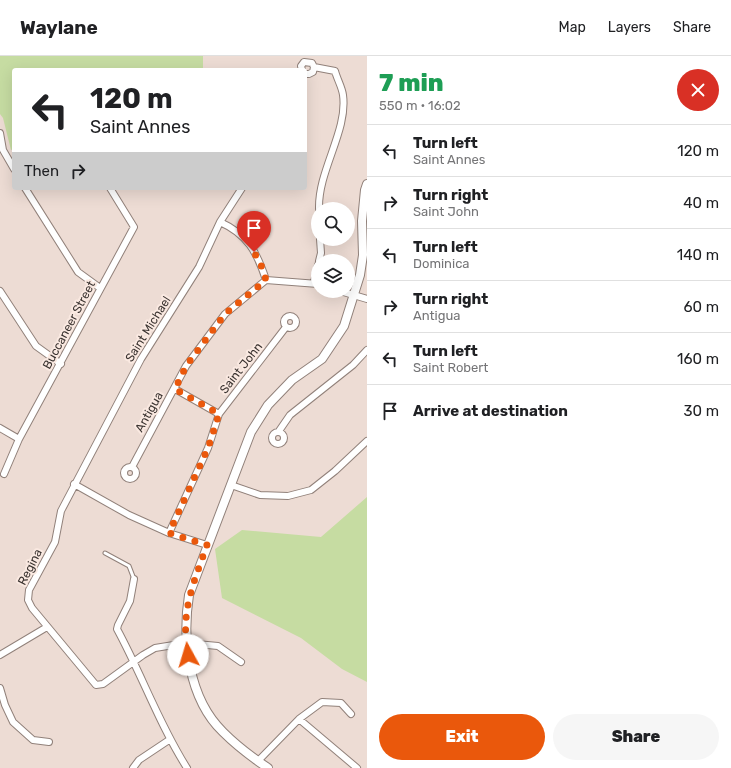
<!DOCTYPE html>
<meta charset="utf-8">
<style>
body{margin:0;font-family:Rubik,sans-serif;background:#f6f6f6;color:#202124;height:100vh;display:flex;flex-direction:column;font-size:15px;white-space:nowrap}
*{box-sizing:border-box;margin:0}
p{font-size:13px;color:#757577}
.icon{flex:none;width:22px;height:22px;fill:none;stroke:currentColor;stroke-width:2;stroke-linecap:round;stroke-linejoin:round}
.map{position:relative;flex:1;overflow:hidden}
.side{display:flex;flex-direction:column;background:#fff;width:364px}
.side>*{flex:none}
.top-card{position:absolute;left:12px;top:12px;width:295px;height:122px;border-radius:4px;box-shadow:0 4px 16px #0002;background:#fff;color:#202124;overflow:hidden}
.buttons{position:absolute;left:311px;top:146px;display:grid;gap:8px}
.buttons a{display:grid;place-items:center;width:44px;height:44px;border-radius:50%;background:#fff;box-shadow:0 4px 16px #0002;font-size:20px}
.pin{position:absolute;display:grid;place-items:center;width:34px;height:34px;color:#fff;margin:-41px -17px;border-radius:50% 50% 50% 0;rotate:-45deg;box-shadow:0 0 4px #0007}
.pin .icon{rotate:45deg}
.me{position:absolute;width:44px;margin:-22px;rotate:354deg;stroke-linejoin:round;filter:drop-shadow(0 0 3px #0008)}
.turn{display:flex;align-items:center;gap:14px;height:84px;padding:0 12px;font-size:18px}
.turn .icon{width:52px;height:52px;stroke-width:2.5}
.turn b{display:block;font-size:28px;line-height:34px}
.then{display:flex;align-items:center;height:38px;padding:0 12px;background:#0003;gap:8px;font-size:15px}
.round{display:grid;place-items:center;flex:none;width:42px;height:42px;border-radius:21px;background:#f6f6f6}
.summary{display:flex;align-items:center;justify-content:space-between;height:68px;padding:0 12px}
h1{font-size:24px;font-weight:800;line-height:30px;color:#1e9e55}
.button{display:flex;gap:8px;margin-top:auto;padding:8px 12px}
.button a{flex:1;height:46px;border-radius:24px;background:#ea580c;color:#fff;font-size:16px;font-weight:800;line-height:46px;text-align:center}
.button a+a{background:#f6f6f6;color:#202124}
ul{padding:0;list-style:none}
li{display:flex;align-items:center;gap:12px;height:52px;padding:0 12px;border-top:1px solid #e0e0e0}
li div{flex:1}
li b{display:block;font-size:15px}
li em{font-style:normal}
header{display:flex;align-items:center;gap:24px;box-sizing:border-box;height:56px;padding:0 20px;background:#fff;border-bottom:1px solid #e0e0e0}
header strong{font-size:19px}
nav{display:flex;gap:22px;margin-inline-start:auto;font-size:14px}
main{display:flex;flex:1;min-height:0}
.map>svg:first-child{display:block}
</style>
<header>
<strong>Waylane</strong>
<nav><a>Map</a><a>Layers</a><a>Share</a></nav>
</header>
<main>
<div class="map">
<svg width="367" height="712" viewBox="0 0 367 712">
<rect width="100%" height="100%" fill="#eddcd4"/>
<path fill="#c6dca2" d="M0 0H203V14H14V93L11 94 3 62 0 58Z
M367 441V626L342 613 301 582 222 542 215 493 242 474 321 481Z"/>
<g fill="none" stroke-linecap="round" stroke-linejoin="round">
<g stroke="#91817a" stroke-width="5">
<path id="service" d="M105 497 129 510 134 523"/>
</g>
<g stroke="#91817a" stroke-width="8">
<path id="minor" d="M314 11 335 15C337 23 342 31 343 39 348 75 318 114 319 153
M302 14 301 10 304 6 312 7 314 11 313 16 309 18H305
M0 77 3 94 14 113
M25 132 78 216 100 232
M220 166C247 178 257 196 266 224
M319 205 321 197 320 183
M314 226 318 209
M0 235 36 290 61 308
M340 235 367 243
M284 266a6 6 0 1 1 12 0a6 6 0 1 1-12 0Z
M175 333 219 358
M0 372 19 383
M279 375 290 359 353 309 367 294
M272 382a6 6 0 1 1 12 0a6 6 0 1 1-12 0Z
M124 417a6 6 0 1 1 12 0a6 6 0 1 1-12 0Z
M132 411 186 310 225 258 266 224 318 228
M4 418 19 383 134 171 110 132
M74 428 129 459 169 477 207 489
M231 429 260 439 288 440 311 434 335 415 367 385
M169 477 208 392 219 358 286 271
M134 523 130 545 118 569 117 573C142 619 159 668 187 712
M0 599 47 571
M241 606 218 590 186 587 155 592 143 599 103 628 96 629 32 552 28 544 29 534 55 486 61 455 141 303 199 211 220 166 242 132
M0 632 5 649 13 666 33 684 49 686
M299 663 357 712
M258 705 299 663 322 646 341 647 351 658
M133 712 139 704 169 684"/>
</g>
<g stroke="#91817a" stroke-width="10">
<path id="tertiary" d="M268 712C253 702 236 689 223 676 188 642 182 584 189 539L251 376 268 349 292 324 322 303 344 270 360 219 363 199 362 165 365 134 367 128"/>
</g>
<use href="#service" stroke="#fff" stroke-width="3"/>
<use href="#minor" stroke="#fff" stroke-width="6"/>
<use href="#tertiary" stroke="#fff" stroke-width="8"/>
</g>
<g fill="none" stroke-linecap="round" stroke-linejoin="round">
<path stroke="#ea580c" stroke-width="7" stroke-dasharray="0 12.6" d="M188 599C180 556 193 529 207 489L169 477 208 392 219 358 175 333 186 310 225 258 266 224 261 209 254 196"/>
</g>
<g text-anchor="middle" dominant-baseline="central" stroke-width="4" stroke-linejoin="round" paint-order="stroke">
<g font-size="12" fill="#3a3330" stroke="#fae9e1">
<text transform="translate(69 269) rotate(-62)">Buccaneer Street</text>
<text transform="translate(148 273) rotate(-58)">Saint Michael</text>
<text transform="translate(241 312) rotate(-52)">Saint John</text>
<text transform="translate(149 356) rotate(-61)">Antigua</text>
<text transform="translate(30 511) rotate(-63)">Regina</text>
</g>
</g>
</svg>
<div class="buttons">
<a><svg class="icon" aria-label="search" viewBox="0 0 24 24"><circle cx="10" cy="10" r="6"/><path d="M15 15l6 6"/></svg></a>
<a><svg class="icon" aria-label="layers" viewBox="0 0 24 24"><path d="M12 4l9 5-9 5-9-5zM3 14l9 5 9-5"/></svg></a>
</div>
<div class="pin" style="left:254px;top:196px;background:#d93025"><svg class="icon" aria-label="arrive" viewBox="0 0 24 24"><path d="M6 21V4h12l-3 4 3 4H6"/></svg></div>
<svg class="me" style="left:188px;top:599px" viewBox="-20 -20 40 40"><circle r="19" fill="#fff"/><path d="M0-13L10 11 0 6-10 11z" fill="#ea580c"/></svg>
<div class="top-card">
<div class="turn"><svg class="icon" aria-label="left" viewBox="0 0 24 24"><path d="M17 20v-9H6M10 6l-5 5 5 5"/></svg><div><b>120 m</b>Saint Annes</div></div>
<div class="then">Then<svg class="icon" aria-label="right" viewBox="0 0 24 24"><path d="M7 20v-9h11M14 6l5 5-5 5"/></svg></div>
</div>
</div>
<section class="side">
<div class="summary"><div><h1>7 min</h1><p>550 m · 16:02</p></div><a class="round" style="background:#d93025;color:#fff"><svg class="icon" aria-label="close" viewBox="0 0 24 24"><path d="M6 6l12 12M18 6L6 18"/></svg></a></div>
<ul>
<li><svg class="icon" aria-label="left" viewBox="0 0 24 24"><path d="M17 20v-9H6M10 6l-5 5 5 5"/></svg><div><b>Turn left</b><p>Saint Annes</p></div><em>120 m</em></li>
<li><svg class="icon" aria-label="right" viewBox="0 0 24 24"><path d="M7 20v-9h11M14 6l5 5-5 5"/></svg><div><b>Turn right</b><p>Saint John</p></div><em>40 m</em></li>
<li><svg class="icon" aria-label="left" viewBox="0 0 24 24"><path d="M17 20v-9H6M10 6l-5 5 5 5"/></svg><div><b>Turn left</b><p>Dominica</p></div><em>140 m</em></li>
<li><svg class="icon" aria-label="right" viewBox="0 0 24 24"><path d="M7 20v-9h11M14 6l5 5-5 5"/></svg><div><b>Turn right</b><p>Antigua</p></div><em>60 m</em></li>
<li><svg class="icon" aria-label="left" viewBox="0 0 24 24"><path d="M17 20v-9H6M10 6l-5 5 5 5"/></svg><div><b>Turn left</b><p>Saint Robert</p></div><em>160 m</em></li>
<li><svg class="icon" aria-label="arrive" viewBox="0 0 24 24"><path d="M6 21V4h12l-3 4 3 4H6"/></svg><div><b>Arrive at destination</b></div><em>30 m</em></li>
</ul>
<div class="button"><a>Exit</a><a>Share</a></div>
</section>
</main>
